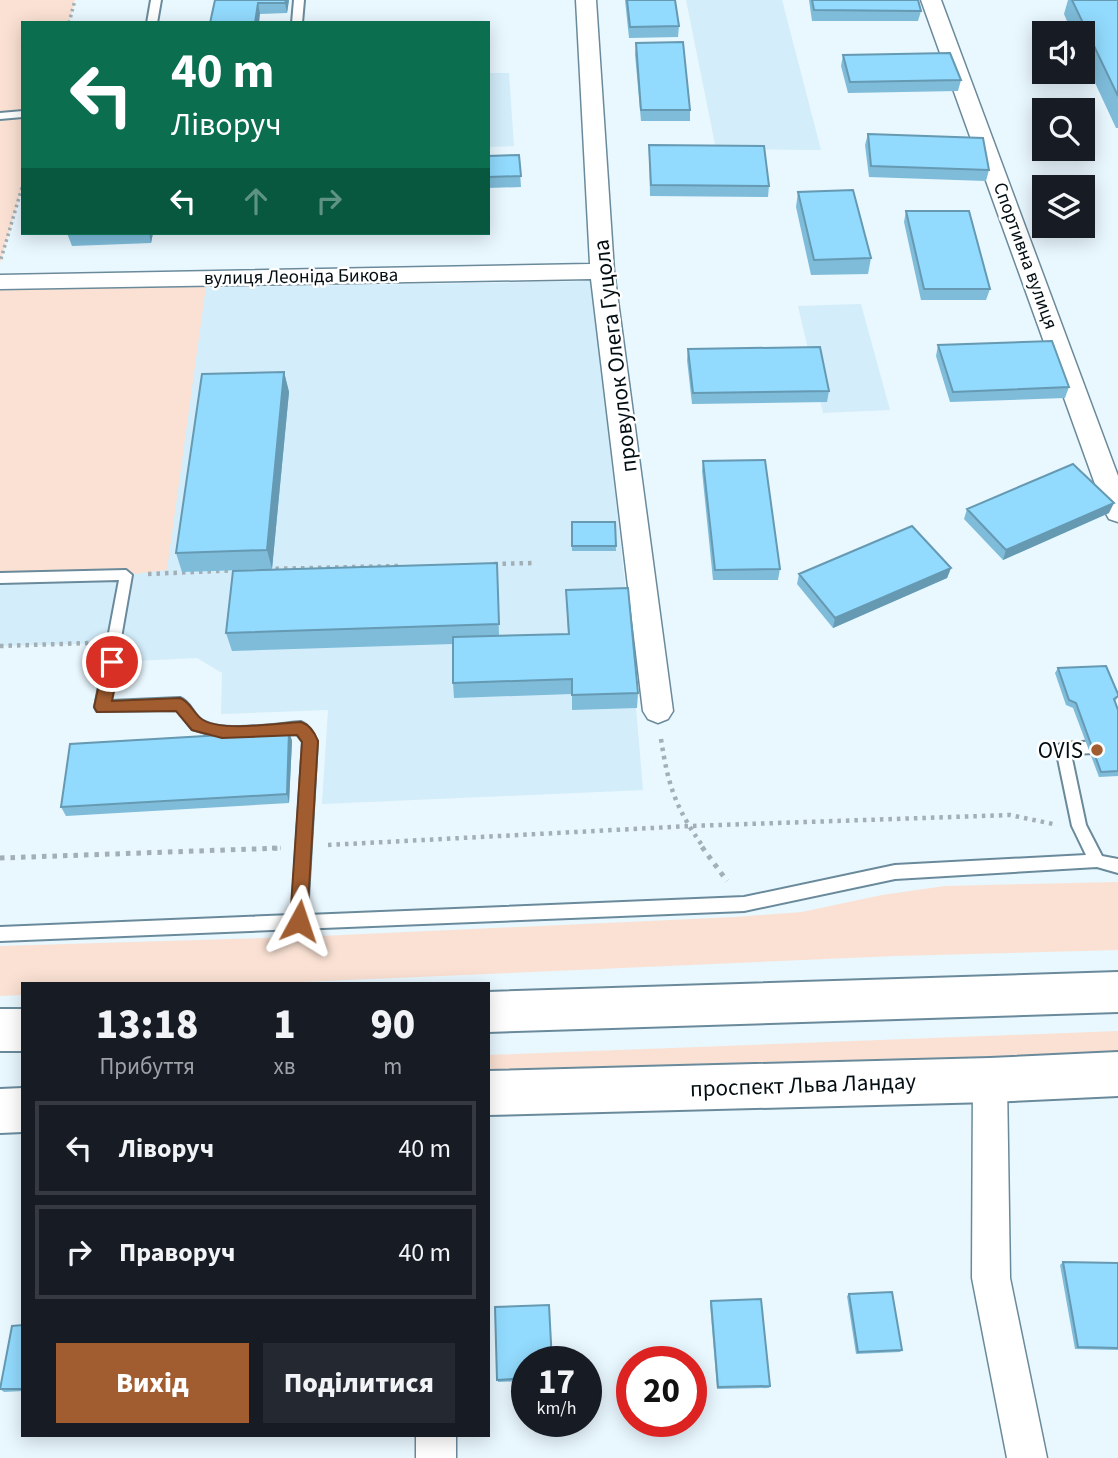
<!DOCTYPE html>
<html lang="uk">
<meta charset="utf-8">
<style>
body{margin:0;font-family:"Source Sans 3",sans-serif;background:#242831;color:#f1f3f6;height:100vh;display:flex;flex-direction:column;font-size:26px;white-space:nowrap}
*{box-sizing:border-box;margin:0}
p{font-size:23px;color:#9ea1a6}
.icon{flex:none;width:38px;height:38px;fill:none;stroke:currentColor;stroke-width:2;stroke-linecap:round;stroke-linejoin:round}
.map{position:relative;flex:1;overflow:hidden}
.panel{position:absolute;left:21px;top:982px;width:469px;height:455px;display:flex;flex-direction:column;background:#171b24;border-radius:0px;box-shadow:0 4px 18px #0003}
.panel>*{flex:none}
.top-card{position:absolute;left:21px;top:21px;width:469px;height:214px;border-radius:0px;box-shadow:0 4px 18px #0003;background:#0b6e4f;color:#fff;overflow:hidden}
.buttons{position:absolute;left:1032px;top:21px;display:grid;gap:14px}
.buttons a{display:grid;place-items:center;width:63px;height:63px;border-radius:0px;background:#171b24;box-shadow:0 4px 18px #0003;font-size:35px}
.speed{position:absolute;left:511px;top:1346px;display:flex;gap:14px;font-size:35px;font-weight:700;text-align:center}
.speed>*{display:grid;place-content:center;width:91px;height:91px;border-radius:50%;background:#171b24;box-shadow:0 4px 18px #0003;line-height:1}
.speed small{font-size:18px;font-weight:400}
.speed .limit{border:10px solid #d22;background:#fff;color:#111}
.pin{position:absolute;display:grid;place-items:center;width:60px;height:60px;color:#fff;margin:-30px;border:4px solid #fff;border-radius:50%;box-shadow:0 2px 7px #0007}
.me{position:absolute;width:77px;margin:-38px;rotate:5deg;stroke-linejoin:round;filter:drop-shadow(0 0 5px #0008)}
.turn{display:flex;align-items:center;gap:24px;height:147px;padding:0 35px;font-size:32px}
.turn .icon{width:91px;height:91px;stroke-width:2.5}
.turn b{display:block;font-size:49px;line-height:60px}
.lanes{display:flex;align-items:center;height:66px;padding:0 35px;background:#0003;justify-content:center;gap:35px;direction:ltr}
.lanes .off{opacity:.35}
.eta{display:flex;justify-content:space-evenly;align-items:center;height:119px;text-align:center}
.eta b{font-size:42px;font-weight:800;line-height:49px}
.action{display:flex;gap:14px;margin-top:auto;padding:14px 35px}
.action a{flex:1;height:80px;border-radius:0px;background:#a15d2f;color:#fff;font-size:28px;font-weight:800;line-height:80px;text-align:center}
.action a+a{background:#242831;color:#f1f3f6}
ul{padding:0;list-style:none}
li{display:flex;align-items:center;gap:21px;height:94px;margin:0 14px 10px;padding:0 21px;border:4px solid #363941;border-radius:0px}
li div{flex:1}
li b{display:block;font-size:26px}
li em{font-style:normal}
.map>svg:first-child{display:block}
</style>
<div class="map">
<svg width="1118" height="1458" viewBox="0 0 1118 1458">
<rect width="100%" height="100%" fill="#e9f7fe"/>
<path fill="#d3edfa" d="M686 0H782L821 150 716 149Z
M488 73H509L514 146 488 147Z
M592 281 627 603 643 790 322 804 328 710 221 714 222 673 197 658 112 662 114 643 0 646V323L8 291Z
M861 304 890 410 823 413 798 306Z"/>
<path fill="#fae1d3" d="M0 0H75L69 23H23V184L0 263Z
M207 279 167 570 126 575 0 578V282Z
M1118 882V950L895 956 279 983 23 984V995L0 996V946L298 937 735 917 802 912 882 895 945 886Z
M1118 1031V1051L488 1077V1055Z"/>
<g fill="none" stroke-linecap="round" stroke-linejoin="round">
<g stroke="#6a8a9b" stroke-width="4">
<path id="lane" d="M151 0H161L157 23H147Z
M294 0H304L302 23H292Z
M23 111V117L0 119V113Z
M126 570 132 575 110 701 180 698C191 702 193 716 203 721 224 733 276 724 301 722 309 725 313 734 317 741L307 915 744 897 895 865 1086 855 1072 826 1056 749 1058 745 1063 743 1118 740V752L1071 754 1086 825 1102 856 1118 859V873L1097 867 895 879 744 911 0 941V927L292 915 303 742 297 734 222 738 192 729 177 710 97 711 95 707 119 580 0 583V573Z"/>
</g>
<g stroke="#6a8a9b" stroke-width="3">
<path id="street" d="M576 0H596L614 271 673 711 668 719 658 723 648 719 643 711 591 279 0 289V275L590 264Z
M921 0H941L1118 476V522L1109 519 1105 512Z
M990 1063 1002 1068 1007 1080 1010 1278 1047 1458H1007L972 1278 973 1080 978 1068Z
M416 1435H456V1458H416Z"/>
</g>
<g stroke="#6a8a9b" stroke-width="4">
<path id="primary" d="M1118 972V1012L488 1032V992Z
M0 1009H23V1051H0Z
M1118 1052V1096L990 1102 488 1115V1071L990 1058Z
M23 1088V1132L0 1133V1089Z"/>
</g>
<path stroke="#a2afb5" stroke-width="3.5" stroke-dasharray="2.5 3.5" stroke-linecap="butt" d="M69 23 75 0
M1 259 23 184"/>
<path stroke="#a2afb5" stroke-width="4.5" stroke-dasharray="3.5 5" stroke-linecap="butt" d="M494 564 533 563
M267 569 398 566
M148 574 240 570
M0 646 90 643
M661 739C668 786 676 809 704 848
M328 845 690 826 1010 815 1053 824
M272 848H281"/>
<path stroke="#a2afb5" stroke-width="5" stroke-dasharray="4.5 6" stroke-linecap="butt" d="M702 847 727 881
M0 858 281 848"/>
<use href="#lane" fill="#fff" fill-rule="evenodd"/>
<use href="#street" fill="#fff" fill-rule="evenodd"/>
<use href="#primary" fill="#fff" fill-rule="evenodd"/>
</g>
<path fill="#7ebcda" d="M215 0H289L287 13 260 14Z
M625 0H675L679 26 678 37 629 38Z
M809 0H918L921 11 918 21H812Z
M1068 0H1118V128H1116L1083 57V33H1072L1064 14Z
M636 43 690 110V121H641L635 54Z
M843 55 961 80 958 91 848 93 841 66Z
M868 134 989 170 986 181 869 177 865 145Z
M649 145 769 186 768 197 650 196Z
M519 155 521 187 488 188V156Z
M798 192 871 258 868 274 811 275 796 207Z
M906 211 990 289 986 300H921L904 222Z
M67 233H153L151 243 72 246Z
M938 345 1069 387 1065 398 950 402 936 356Z
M688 349 829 391 827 402 692 404 687 360Z
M284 372 289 392 272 569 182 572 176 553Z
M703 461 780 569 778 580H713L702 471Z
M967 509 1109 513 1003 560 964 519Z
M572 522H615L616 551H572Z
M497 563 499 636 568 634 566 590 638 693 637 708 572 710V694L454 698 453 683V644L232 651 226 633Z
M951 568 947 578 833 628 797 584 799 574Z
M1058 668 1118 694V697L1115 701 1118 710V776L1099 777 1073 708 1066 705 1055 673Z
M289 731 292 741 289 803 66 816 61 807Z
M1063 1262 1118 1263V1350L1075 1349 1060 1265Z
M849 1294 902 1350 900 1352 856 1354 847 1296Z
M711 1301 770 1386 769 1388 717 1389 710 1304Z
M495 1307 527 1362V1381L498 1382Z
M23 1325V1391L4 1392 0 1389Z"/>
<path fill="#6699b2" d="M286 0H289L287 13 285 3Z
M258 3 260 14 259 23H255Z
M149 233H153L151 243Z
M284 372 289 392 272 569 267 550Z
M1114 503 1109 513 1003 560 1006 550Z
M951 568 947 578 833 628 835 618Z
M289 731 292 741 289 803 287 794Z"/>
<path fill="#92dbfe" stroke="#6699b2" stroke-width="2" d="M215 0H286L285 3H258L255 23H210Z
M627 0H675L679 26 630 27Z
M812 0H918L921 11 814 10Z
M1072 0H1118V96Z
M683 42 690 110H641L636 43Z
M950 53 961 80 850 82 843 55Z
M868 134 983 138 989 170 871 166Z
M649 145 764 146 769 186 651 185Z
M519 155 521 176 488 177V156Z
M853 190 871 258 814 260 798 192Z
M906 211H969L990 289H924Z
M1052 341 1069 387 953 392 938 345Z
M820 347 829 391 693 393 688 349Z
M284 372 267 550 176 553 202 374Z
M765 460 780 569 715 570 703 461Z
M1073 464 1114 503 1006 550 967 509Z
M572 522H615L616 546H572Z
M912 526 951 568 835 618 799 574Z
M497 563 499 624 226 633 233 571Z
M628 588 638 693 572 695V679L453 683V637L569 634 566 590Z
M1106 666 1118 694V696L1114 699 1118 710V771L1101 772 1076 703 1069 700 1058 668Z
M289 731 287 794 61 807 70 744Z
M1063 1262 1118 1263V1348L1078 1347Z
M892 1292 902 1350 858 1352 849 1294Z
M761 1299 770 1386 718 1387 711 1301Z
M549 1305 552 1362H527V1378L497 1380 495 1307Z
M23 1325V1389H0L12 1326Z"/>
<path fill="#a15d2f" stroke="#693c1f" stroke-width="2" d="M112 656 120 662 112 701 180 698C191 702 194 715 203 720 223 732 278 723 301 722 310 725 315 733 318 741L307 921 305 926 299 928 292 926 290 921 302 742 297 735 222 738 192 730 176 711 97 712 94 707 104 662Z"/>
<circle fill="#a15d2f" stroke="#fff" stroke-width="2.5" cx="1097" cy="750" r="7"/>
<g text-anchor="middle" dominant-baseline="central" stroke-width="5" stroke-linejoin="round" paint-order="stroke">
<g font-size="19" fill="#030e13" stroke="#fff">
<text transform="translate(1025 256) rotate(70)">Спортивна вулиця</text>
<text transform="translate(301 277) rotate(-1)">вулиця Леоніда Бикова</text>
</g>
<g font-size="23" fill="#030e13" stroke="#fff">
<text transform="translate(615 356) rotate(-97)">провулок Олега Гуцола</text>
<text transform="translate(803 1085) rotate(-2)">проспект Льва Ландау</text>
</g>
<g font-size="23" fill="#030e13" stroke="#fff" text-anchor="end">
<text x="1083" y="750">OVIS</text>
</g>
</g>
</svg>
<div class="buttons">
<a><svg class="icon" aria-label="sound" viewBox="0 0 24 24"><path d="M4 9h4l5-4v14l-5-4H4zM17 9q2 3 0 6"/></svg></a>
<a><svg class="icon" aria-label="search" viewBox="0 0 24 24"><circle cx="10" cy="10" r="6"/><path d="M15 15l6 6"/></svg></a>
<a><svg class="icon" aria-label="layers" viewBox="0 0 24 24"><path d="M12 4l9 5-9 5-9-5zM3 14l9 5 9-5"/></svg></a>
</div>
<div class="speed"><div>17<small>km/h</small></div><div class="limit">20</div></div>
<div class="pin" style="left:112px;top:662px;background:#d93025"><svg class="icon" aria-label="arrive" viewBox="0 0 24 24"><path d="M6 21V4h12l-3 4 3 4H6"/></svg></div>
<svg class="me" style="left:299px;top:921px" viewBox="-20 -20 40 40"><path d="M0-17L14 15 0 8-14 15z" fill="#a15d2f" stroke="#fff" stroke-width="4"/></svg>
<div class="top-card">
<div class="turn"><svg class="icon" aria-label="left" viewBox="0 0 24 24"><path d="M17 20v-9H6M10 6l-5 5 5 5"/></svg><div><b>40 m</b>Ліворуч</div></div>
<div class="lanes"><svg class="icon" aria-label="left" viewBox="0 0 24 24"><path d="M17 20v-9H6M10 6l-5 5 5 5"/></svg><svg class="icon off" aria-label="ahead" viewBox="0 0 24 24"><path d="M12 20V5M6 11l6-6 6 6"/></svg><svg class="icon off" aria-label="right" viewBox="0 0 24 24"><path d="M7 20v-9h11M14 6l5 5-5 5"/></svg></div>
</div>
<section class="panel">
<div class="eta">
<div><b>13:18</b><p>Прибуття</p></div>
<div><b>1</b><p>хв</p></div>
<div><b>90</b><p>m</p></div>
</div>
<ul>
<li><svg class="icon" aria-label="left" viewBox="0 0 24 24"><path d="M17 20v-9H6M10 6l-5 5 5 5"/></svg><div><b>Ліворуч</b></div><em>40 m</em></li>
<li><svg class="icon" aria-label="right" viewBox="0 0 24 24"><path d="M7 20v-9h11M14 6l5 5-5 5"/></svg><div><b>Праворуч</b></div><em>40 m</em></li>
</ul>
<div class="action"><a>Вихід</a><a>Поділитися</a></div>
</section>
</div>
